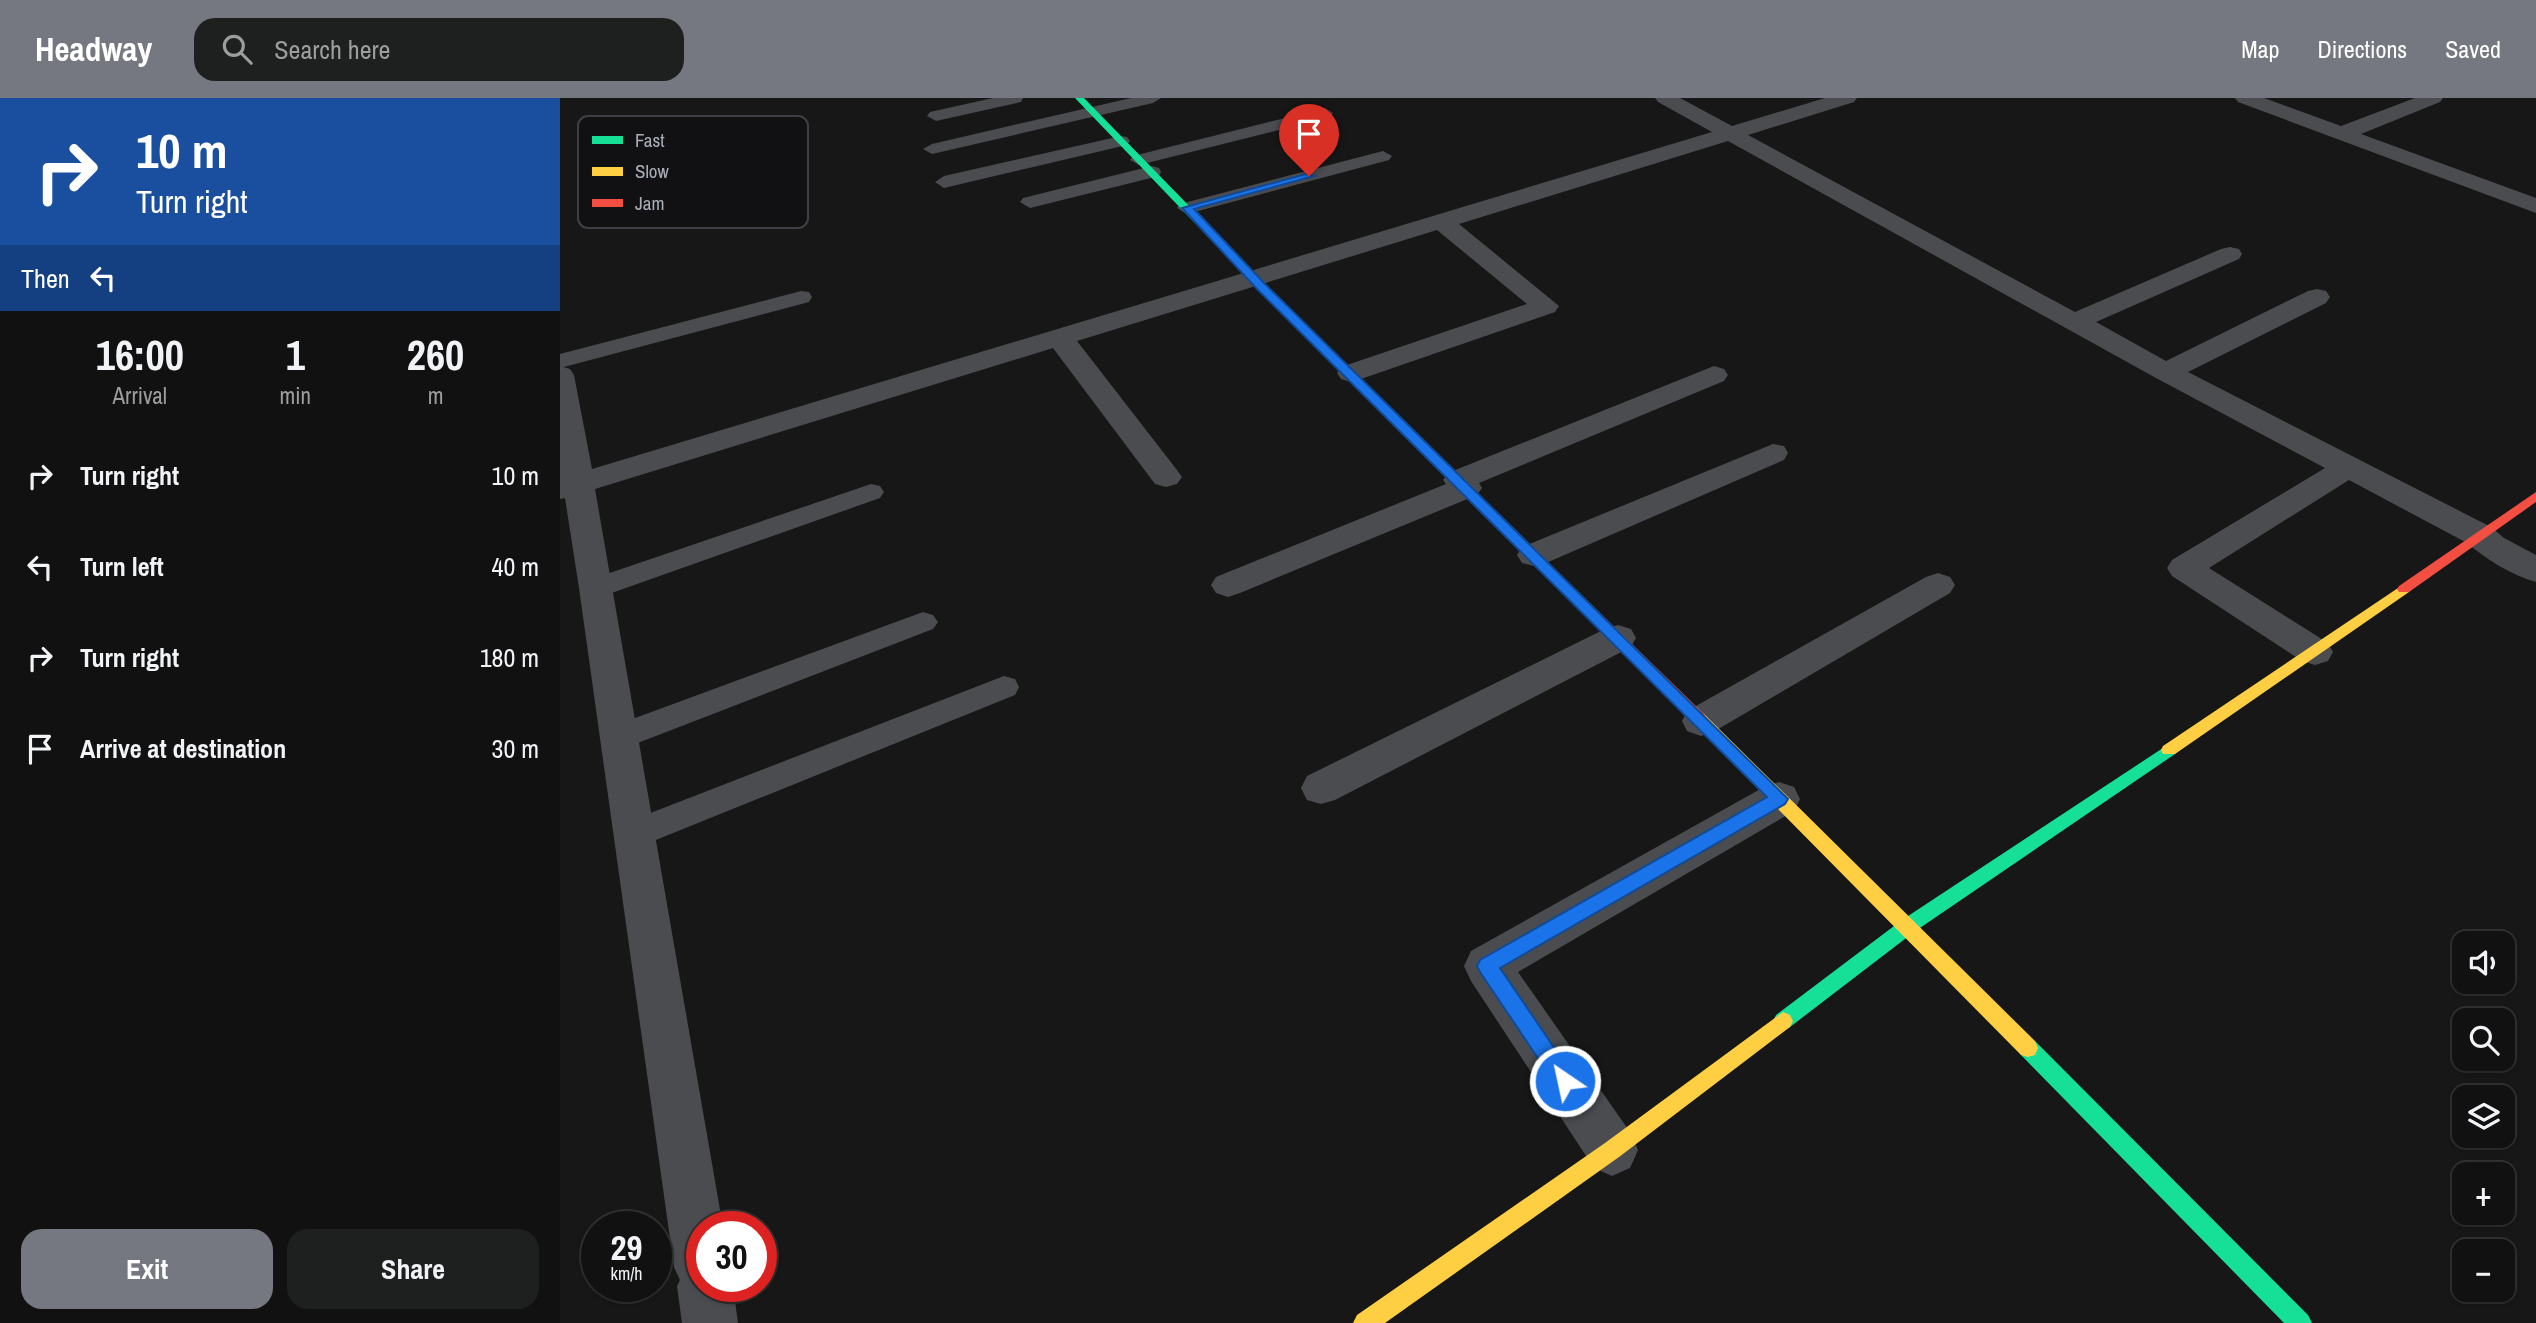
<!DOCTYPE html>
<meta charset="utf-8">
<style>
body{margin:0;font-family:"Archivo Narrow",sans-serif;background:#1e1f1f;color:#f1f3f6;height:100vh;display:flex;flex-direction:column;font-size:26px;white-space:nowrap}
*{box-sizing:border-box;margin:0}
p{font-size:23px;color:#9c9d9f}
.icon{flex:none;width:38px;height:38px;fill:none;stroke:currentColor;stroke-width:2;stroke-linecap:round;stroke-linejoin:round}
.map{position:relative;flex:1;overflow:hidden}
.sheet{display:flex;flex-direction:column;background:#111;width:560px}
.sheet>*{flex:none}
.guide{background:#1a4fa0;color:#fff;overflow:hidden}
.controls{position:absolute;left:1892px;top:833px;display:grid;gap:14px}
.controls a{display:grid;place-items:center;width:63px;height:63px;border-radius:14px;background:#111;box-shadow:0 2px 5px #0004,0 0 0 2px #303131;font-size:35px}
.speed{position:absolute;left:21px;top:1113px;display:flex;gap:14px;font-size:35px;font-weight:700;text-align:center}
.speed>*{display:grid;place-content:center;width:91px;height:91px;border-radius:50%;background:#111;box-shadow:0 2px 5px #0004,0 0 0 2px #303131;line-height:1}
.speed small{font-size:18px;font-weight:400}
.speed .limit{border:10px solid #d22;background:#fff;color:#111}
.pin{position:absolute;display:grid;place-items:center;width:60px;height:60px;color:#fff;margin:-72px -30px;border-radius:50% 50% 50% 0;rotate:-45deg;box-shadow:0 0 7px #0007}
.pin .icon{rotate:45deg}
.me{position:absolute;width:77px;margin:-38px;rotate:326deg;stroke-linejoin:round;filter:drop-shadow(0 0 5px #0008)}
.turn{display:flex;align-items:center;gap:24px;height:147px;padding:0 21px;font-size:32px}
.turn .icon{width:91px;height:91px;stroke-width:2.5}
.turn b{display:block;font-size:49px;line-height:60px}
.then{display:flex;align-items:center;height:66px;padding:0 21px;background:#0003;gap:14px;font-size:26px}
.eta{display:flex;justify-content:space-evenly;align-items:center;height:119px;text-align:center}
.eta b{font-size:42px;font-weight:800;line-height:49px}
.button{display:flex;gap:14px;margin-top:auto;padding:14px 21px}
.button a{flex:1;height:80px;border-radius:21px;background:#757880;color:#fff;font-size:28px;font-weight:800;line-height:80px;text-align:center}
.button a+a{background:#1e1f1f;color:#f1f3f6}
ul{padding:0;list-style:none}
li{display:flex;align-items:center;gap:21px;height:91px;padding:0 21px}
li div{flex:1}
li b{display:block;font-size:26px}
li em{font-style:normal}
header{display:flex;align-items:center;gap:42px;box-sizing:border-box;height:98px;padding:0 35px;background:#757880;color:#fff}
header strong{font-size:33px}
nav{display:flex;gap:38px;margin-inline-start:auto;font-size:24px}
.search{width:490px;height:63px;background:#1e1f1f;display:flex;align-items:center;gap:18px;box-sizing:border-box;padding:0 24px;border-radius:21px;color:#9c9d9f;font-size:26px}
main{display:flex;flex:1;min-height:0}
.map>svg:first-child{display:block}
</style>
<header>
<strong>Headway</strong>
<div class="search"><svg class="icon" aria-label="search" viewBox="0 0 24 24"><circle cx="10" cy="10" r="6"/><path d="M15 15l6 6"/></svg>Search here</div>
<nav><a>Map</a><a>Directions</a><a>Saved</a></nav>
</header>
<main>
<section class="sheet">
<div class="guide">
<div class="turn"><svg class="icon" aria-label="right" viewBox="0 0 24 24"><path d="M7 20v-9h11M14 6l5 5-5 5"/></svg><div><b>10 m</b>Turn right</div></div>
<div class="then">Then<svg class="icon" aria-label="left" viewBox="0 0 24 24"><path d="M17 20v-9H6M10 6l-5 5 5 5"/></svg></div>
</div>
<div class="eta">
<div><b>16:00</b><p>Arrival</p></div>
<div><b>1</b><p>min</p></div>
<div><b>260</b><p>m</p></div>
</div>
<ul>
<li><svg class="icon" aria-label="right" viewBox="0 0 24 24"><path d="M7 20v-9h11M14 6l5 5-5 5"/></svg><div><b>Turn right</b></div><em>10 m</em></li>
<li><svg class="icon" aria-label="left" viewBox="0 0 24 24"><path d="M17 20v-9H6M10 6l-5 5 5 5"/></svg><div><b>Turn left</b></div><em>40 m</em></li>
<li><svg class="icon" aria-label="right" viewBox="0 0 24 24"><path d="M7 20v-9h11M14 6l5 5-5 5"/></svg><div><b>Turn right</b></div><em>180 m</em></li>
<li><svg class="icon" aria-label="arrive" viewBox="0 0 24 24"><path d="M6 21V4h12l-3 4 3 4H6"/></svg><div><b>Arrive at destination</b></div><em>30 m</em></li>
</ul>
<div class="button"><a>Exit</a><a>Share</a></div>
</section>
<div class="map">
<svg width="1976" height="1225" viewBox="0 0 1976 1225">
<rect width="100%" height="100%" fill="#171717"/>
<g fill="none" stroke-linecap="round" stroke-linejoin="round">
<path fill="#4b4c50" fill-rule="evenodd" d="M433 0H463L461 4 376 23 367 18 370 14Z
M571 0H601L593 5 372 56 363 51 372 46Z
M765 10 773 15 771 19 579 67 570 62 573 58Z
M561 38 567 39 570 43 567 47 384 90 375 84 384 78Z
M823 53 832 58 829 62 627 116 617 110 620 106Z
M592 68 599 70 601 74 599 78 470 110 460 104 463 100Z
M241 193 249 194 252 199 249 204 0 270V256Z
M311 386 320 388 324 394 320 400 46 497 36 500 26 497 22 490 26 483Z
M363 514 373 517 378 524 373 531 70 648 59 651 48 648 43 639 48 630Z
M444 578 455 581 459 589 455 597 86 746 74 750 62 746 57 736 62 726Z"/>
<path fill="#4b4c50" fill-rule="evenodd" d="M1095 0H1120L1172 28 1265 0H1297L1294 4 1188 37 1515 214 1661 151 1670 149 1679 151 1682 156 1679 161 1536 224 1606 263 1748 193 1757 191 1766 193 1770 199 1766 205 1628 274 1931 429 1944 440 1976 457V484C1951 477 1926 461 1907 445L1789 382 1649 470 1768 545 1773 554 1768 563 1755 567 1742 563 1612 478 1607 470 1612 462 1765 370 1596 280 1168 43 899 126 999 208 995 214 801 281 791 284 781 281 777 275 781 269 967 206 877 132 517 243 617 372 622 379 617 386 606 389 595 386 493 250 35 391 163 1129H142V1188H173L178 1225H122L117 1188 120 1182 114 1169 19 490 5 400 0 401V268L10 271 14 277 32 371 1152 34 1098 4Z
M1675 0H1704L1781 28 1855 0H1883L1880 4 1801 36 1976 100V115L1678 4Z
M1154 268 1164 271 1168 277 1164 283 919 385 922 390 917 397 680 495 668 499 656 495 651 487 656 479 886 386 883 382 888 375Z
M1213 346 1224 348 1228 355 1224 362 986 465 974 468 962 465 957 457 962 449Z
M1378 475 1390 479 1395 487 1390 495 1155 633 1141 638 1127 633 1122 623 1127 613 1366 479Z
M1058 527 1071 531 1076 540 1071 549 775 702 761 706 747 702 741 690 747 678 1045 531Z
M1219 684 1234 689 1240 701 1234 713 958 874 1070 1034 1078 1052 1070 1070 1052 1078 1034 1070 911 883 904 868 911 853 1204 689Z"/>
<path fill="#16e098" fill-rule="evenodd" d="M515 0H524L707 188V192H699Z
M1609 646 1615 648 1617 652 1615 656 1354 834 1230 929 1223 932 1216 929 1213 923 1216 917 1342 822Z
M1468 941 1475 943 1748 1217 1752 1225H1724L1461 957 1458 950 1461 943Z"/>
<path fill="#ffcf43" fill-rule="evenodd" d="M1844 486 1851 491 1849 494 1615 656H1603L1601 652 1603 648Z
M1138 614 1144 616 1475 943 1478 950 1475 957 1468 959 1461 957 1132 624 1130 620 1132 616Z
M1223 914 1230 917 1233 923 1230 929 1059 1059 825 1225H793L797 1217 1045 1045Z"/>
<path fill="#f24e42" fill-rule="evenodd" d="M703 187 1144 616 1146 620 1144 624H1132L699 192 698 190Z
M1976 394V404L1849 494H1839L1837 491 1839 488Z"/>
</g>
<path fill="#1a73e8" stroke="#114b97" stroke-width="2" d="M746 76 754 78 634 111 705 186 1228 701 1225 706 940 870 1012 976 1015 983 1012 990 1005 993 998 990 920 874 917 868 920 862 1207 699 697 191 622 110Z"/>
<rect x="18" y="18" width="230" height="112" rx="10" fill="#111113" stroke="#3e4045" stroke-width="2"/>
<rect x="32" y="38" width="31" height="8" fill="#16e098"/>
<rect x="32" y="69" width="31" height="9" fill="#ffcf43"/>
<rect x="32" y="101" width="31" height="8" fill="#f24e42"/>
<g font-size="19" fill="#a8adb8">
<text x="75" y="49">Fast</text>
<text x="75" y="80">Slow</text>
<text x="75" y="112">Jam</text>
</g>
</svg>
<div class="controls">
<a><svg class="icon" aria-label="sound" viewBox="0 0 24 24"><path d="M4 9h4l5-4v14l-5-4H4zM17 9q2 3 0 6"/></svg></a>
<a><svg class="icon" aria-label="search" viewBox="0 0 24 24"><circle cx="10" cy="10" r="6"/><path d="M15 15l6 6"/></svg></a>
<a><svg class="icon" aria-label="layers" viewBox="0 0 24 24"><path d="M12 4l9 5-9 5-9-5zM3 14l9 5 9-5"/></svg></a>
<a>+</a>
<a>−</a>
</div>
<div class="speed"><div>29<small>km/h</small></div><div class="limit">30</div></div>
<div class="pin" style="left:749px;top:78px;background:#d93025"><svg class="icon" aria-label="arrive" viewBox="0 0 24 24"><path d="M6 21V4h12l-3 4 3 4H6"/></svg></div>
<svg class="me" style="left:1005px;top:983px" viewBox="-20 -20 40 40"><circle r="17" fill="#1a73e8" stroke="#fff" stroke-width="3"/><path d="M0-11L8 9 0 5-8 9z" fill="#fff"/></svg>
</div>
</main>
